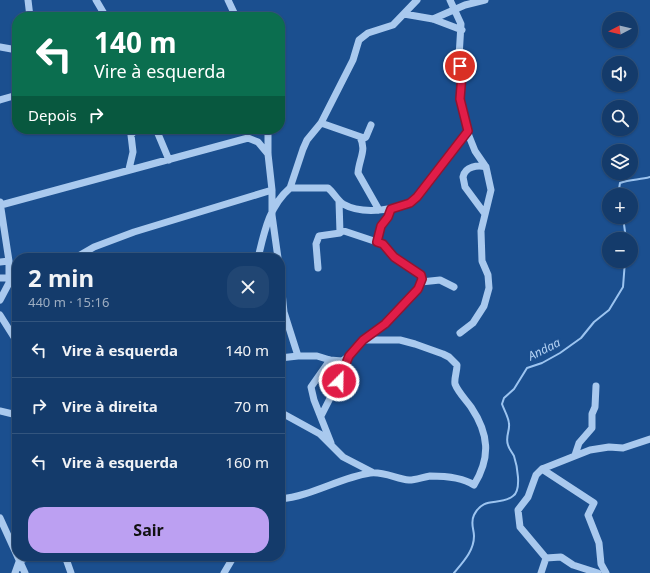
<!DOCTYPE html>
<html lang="pt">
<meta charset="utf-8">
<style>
body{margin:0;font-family:"Noto Sans",sans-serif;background:#214673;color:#f1f3f6;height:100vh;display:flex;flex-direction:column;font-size:15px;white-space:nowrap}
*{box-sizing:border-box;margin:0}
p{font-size:13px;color:#9dadc1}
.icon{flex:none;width:22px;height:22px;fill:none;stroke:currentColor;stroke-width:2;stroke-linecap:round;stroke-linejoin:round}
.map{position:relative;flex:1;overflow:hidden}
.details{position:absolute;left:12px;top:253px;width:273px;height:308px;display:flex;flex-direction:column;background:#143b6b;border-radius:16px;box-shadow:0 1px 3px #0004,0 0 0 1px #33557e}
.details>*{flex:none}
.hud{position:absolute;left:12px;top:12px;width:273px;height:122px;border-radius:16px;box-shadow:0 1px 3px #0004,0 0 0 1px #33557e;background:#0b6e4f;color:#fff;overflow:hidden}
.needle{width:26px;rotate:263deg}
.tools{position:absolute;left:602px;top:12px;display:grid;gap:8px}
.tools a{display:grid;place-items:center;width:36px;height:36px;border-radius:50%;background:#143b6b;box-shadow:0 1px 3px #0004,0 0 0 1px #33557e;font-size:20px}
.pin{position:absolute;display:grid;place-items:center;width:34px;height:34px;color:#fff;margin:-17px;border:2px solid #fff;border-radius:50%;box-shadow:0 1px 4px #0007}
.me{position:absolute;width:44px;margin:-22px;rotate:23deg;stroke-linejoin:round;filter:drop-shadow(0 0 3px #0008)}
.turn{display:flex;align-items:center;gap:14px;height:84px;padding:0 16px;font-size:18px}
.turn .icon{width:52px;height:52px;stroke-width:2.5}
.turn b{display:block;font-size:28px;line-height:34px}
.then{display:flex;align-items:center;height:38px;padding:0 16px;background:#0003;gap:8px;font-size:15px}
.round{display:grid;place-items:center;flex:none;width:42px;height:42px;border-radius:16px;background:#214673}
.summary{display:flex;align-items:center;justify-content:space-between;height:68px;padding:0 16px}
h1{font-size:24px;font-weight:700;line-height:30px}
.button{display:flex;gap:8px;margin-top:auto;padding:8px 16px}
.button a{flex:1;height:46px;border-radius:16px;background:#bca0f2;color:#111;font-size:16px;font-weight:700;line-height:46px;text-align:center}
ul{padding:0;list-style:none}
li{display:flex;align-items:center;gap:12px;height:56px;padding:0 16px;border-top:1px solid #33557e}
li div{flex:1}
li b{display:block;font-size:15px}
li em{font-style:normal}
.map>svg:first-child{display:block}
</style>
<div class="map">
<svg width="650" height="573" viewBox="0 0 650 573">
<rect width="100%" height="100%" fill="#1b4f8f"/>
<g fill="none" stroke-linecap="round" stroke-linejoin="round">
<path stroke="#9cc4f0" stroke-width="2" d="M618 195 620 183C630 179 640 180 650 177
M623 217 626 239
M454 573C463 562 474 551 474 536 474 529 470 523 474 515 484 495 499 507 513 496 522 490 517 465 514 456 512 452 509 449 508 445 505 437 510 431 509 424 509 418 504 410 502 404L504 398 514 389 527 368 542 363 560 353 581 338 594 322 609 310 623 287 625 261"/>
<path stroke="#a9c9ee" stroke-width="7" d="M28 0 30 17
M96 0 106 17
M228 0 236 17
M450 0 461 24 459 57 462 85 460 99 469 136 475 151 486 167 491 190 481 231 482 261 488 275 489 288 484 306 473 323 460 333
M404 14 433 19 462 30
M433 19 465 5 485 0
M0 47 17 50
M0 100 17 95
M321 123 364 138 366 137 371 125
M156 129 169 160
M268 129V154L272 190V215L278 258
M360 137C367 150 359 159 358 173L379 210
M129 169 133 152 131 135 136 129
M290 188 303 149 307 140 321 123 353 60 359 40 368 33 393 25 417 0
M0 202 9 261V283
M1 205 248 138 258 142 268 154
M485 214 465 187 463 177C465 166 478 165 486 167
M377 242 381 226 388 217 391 209
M75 258 94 247 134 232 272 190
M258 258C264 233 269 206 290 188H328C334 193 337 200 343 204 362 215 401 211 417 197L468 131
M0 262 9 261
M318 268 316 244 319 236 340 233 339 201
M280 272 284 312 298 356
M0 278H10
M421 282 440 280 454 287
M0 300 9 283 17 280
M0 315 17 342
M280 358 298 356H317L330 360 342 361 349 356 363 340 385 324 418 289 422 279 421 275 394 257 383 244 341 230
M330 360 311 387 314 400 331 443
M0 411 17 415
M280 412 320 434 343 457 372 472
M321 416 345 369 349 356
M575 455 579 443 592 428V414L595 407 596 386
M542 469 594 503 588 515 599 543 601 564 606 573
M280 499C312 496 339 478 370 473 383 471 397 479 409 480 416 480 423 477 430 476 445 476 462 477 474 485 491 457 489 434 471 407 466 400 458 392 455 384 454 378 457 372 457 365L449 357 443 354 415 344 400 340H363
M0 518 25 573
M65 556 71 573
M15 573 19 562 28 556
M224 573 234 556
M541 573 546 558
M598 573 573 565 561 557 546 558 520 527 518 510 528 497 536 475 542 469 590 450 609 447 623 448 650 439"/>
</g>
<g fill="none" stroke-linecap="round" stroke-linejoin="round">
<g stroke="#92132f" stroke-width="10">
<path id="route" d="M339 381 349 356 363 340 385 324 418 289 422 279 421 275 394 257 383 244 377 242 381 226 388 217 391 209 410 203 417 197 468 131 460 99 462 74 460 66"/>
</g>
<use href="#route" stroke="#e11d48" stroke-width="7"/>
</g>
<g text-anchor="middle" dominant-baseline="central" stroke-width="4" stroke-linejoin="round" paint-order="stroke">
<g font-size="12" font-style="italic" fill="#b5d3f5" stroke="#1b4f8f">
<text transform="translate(544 349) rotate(-27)">Andaa</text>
</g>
</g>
</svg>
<div class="tools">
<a><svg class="needle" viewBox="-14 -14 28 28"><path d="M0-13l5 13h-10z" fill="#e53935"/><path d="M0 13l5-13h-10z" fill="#9dadc1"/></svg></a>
<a><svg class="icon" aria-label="sound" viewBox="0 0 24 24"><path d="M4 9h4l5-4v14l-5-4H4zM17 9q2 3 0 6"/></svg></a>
<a><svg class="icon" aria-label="search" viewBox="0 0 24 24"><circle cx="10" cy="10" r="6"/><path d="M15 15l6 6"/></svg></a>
<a><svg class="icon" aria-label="layers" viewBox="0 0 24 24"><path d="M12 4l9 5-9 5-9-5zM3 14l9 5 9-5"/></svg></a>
<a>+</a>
<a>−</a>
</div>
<div class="pin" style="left:460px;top:66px;background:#d93025"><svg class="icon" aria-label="arrive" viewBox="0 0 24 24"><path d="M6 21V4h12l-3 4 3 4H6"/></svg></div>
<svg class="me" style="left:339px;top:381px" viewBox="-20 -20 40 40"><circle r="17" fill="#e11d48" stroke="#fff" stroke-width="3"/><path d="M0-11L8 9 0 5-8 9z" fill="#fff"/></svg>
<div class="hud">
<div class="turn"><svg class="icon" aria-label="left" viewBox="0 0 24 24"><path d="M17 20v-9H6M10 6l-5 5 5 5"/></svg><div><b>140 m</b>Vire à esquerda</div></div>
<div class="then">Depois<svg class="icon" aria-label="right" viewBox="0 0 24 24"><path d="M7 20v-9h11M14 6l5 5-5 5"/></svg></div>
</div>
<section class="details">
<div class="summary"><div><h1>2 min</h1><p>440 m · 15:16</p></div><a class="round"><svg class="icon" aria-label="close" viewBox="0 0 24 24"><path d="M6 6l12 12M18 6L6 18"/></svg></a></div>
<ul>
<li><svg class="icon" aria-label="left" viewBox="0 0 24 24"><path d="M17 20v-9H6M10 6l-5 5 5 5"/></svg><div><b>Vire à esquerda</b></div><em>140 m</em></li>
<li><svg class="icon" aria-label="right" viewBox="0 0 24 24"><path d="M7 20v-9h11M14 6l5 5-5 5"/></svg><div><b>Vire à direita</b></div><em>70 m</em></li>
<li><svg class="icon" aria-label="left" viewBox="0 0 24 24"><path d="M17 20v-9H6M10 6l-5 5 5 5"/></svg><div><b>Vire à esquerda</b></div><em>160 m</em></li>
</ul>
<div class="button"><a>Sair</a></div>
</section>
</div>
